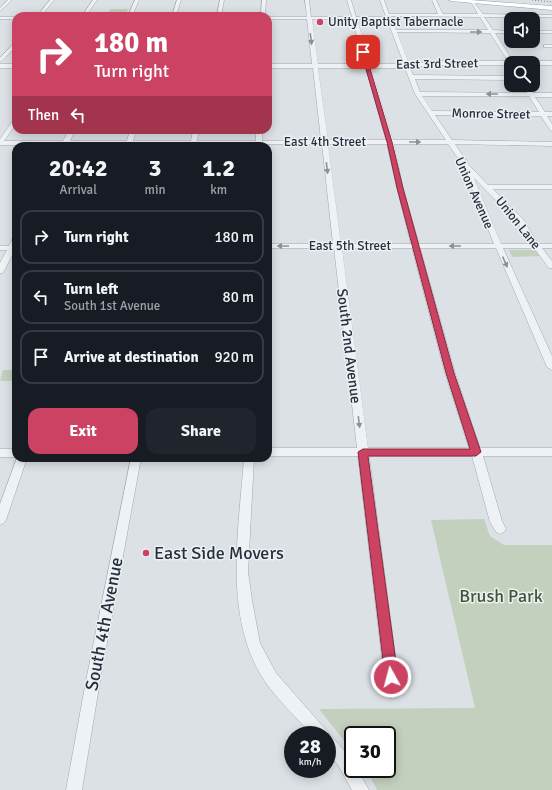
<!DOCTYPE html>
<style>
body{margin:0;font-family:Signika,sans-serif;background:#20242c;color:#f1f3f6;height:100vh;display:flex;flex-direction:column;font-size:15px;white-space:nowrap}
*{box-sizing:border-box;margin:0}
p{font-size:13px;color:#9ea1a6}
.icon{flex:none;width:22px;height:22px;fill:none;stroke:currentColor;stroke-width:2;stroke-linecap:round;stroke-linejoin:round}
.map{position:relative;flex:1;overflow:hidden}
.panel{position:absolute;left:12px;top:142px;width:260px;height:320px;display:flex;flex-direction:column;background:#171b24;border-radius:12px;box-shadow:0 2px 10px #0003}
.panel>*{flex:none}
.top-card{position:absolute;left:12px;top:12px;width:260px;height:122px;border-radius:12px;box-shadow:0 2px 10px #0003;background:#cb4262;color:#fff;overflow:hidden}
.controls{position:absolute;left:504px;top:12px;display:grid;gap:8px}
.controls a{display:grid;place-items:center;width:36px;height:36px;border-radius:8px;background:#171b24;box-shadow:0 2px 10px #0003;font-size:20px}
.speed{position:absolute;left:284px;top:726px;display:flex;gap:8px;font-size:20px;font-weight:700;text-align:center}
.speed>*{display:grid;place-content:center;width:52px;height:52px;border-radius:50%;background:#171b24;box-shadow:0 2px 10px #0003;line-height:1}
.speed small{font-size:10px;font-weight:400}
.speed .limit{border:2px solid #111;border-radius:6px;background:#fff;color:#111}
.pin{position:absolute;display:grid;place-items:center;width:34px;height:34px;color:#fff;margin:-17px;border-radius:8px;box-shadow:0 2px 6px #0006}
.me{position:absolute;width:44px;margin:-22px;rotate:353deg;stroke-linejoin:round;filter:drop-shadow(0 0 3px #0008)}
.turn{display:flex;align-items:center;gap:14px;height:84px;padding:0 16px;font-size:18px}
.turn .icon{width:52px;height:52px;stroke-width:2.5}
.turn b{display:block;font-size:28px;line-height:34px}
.then{display:flex;align-items:center;height:38px;padding:0 16px;background:#0003;gap:8px;font-size:15px}
.eta{display:flex;justify-content:space-evenly;align-items:center;height:68px;text-align:center}
.eta b{font-size:24px;font-weight:800;line-height:28px}
.primary-button{display:flex;gap:8px;margin-top:auto;padding:8px 16px}
.primary-button a{flex:1;height:46px;border-radius:12px;background:#cb4262;color:#fff;font-size:16px;font-weight:800;line-height:46px;text-align:center}
.primary-button a+a{background:#20242c;color:#f1f3f6}
ul{padding:0;list-style:none}
li{display:flex;align-items:center;gap:12px;height:54px;margin:0 8px 6px;padding:0 8px;border:2px solid #363941;border-radius:12px}
li div{flex:1}
li b{display:block;font-size:15px}
li em{font-style:normal}
.map>svg:first-child{display:block}
</style>
<div class="map">
<svg width="552" height="790" viewBox="0 0 552 790">
<rect width="100%" height="100%" fill="#dce1e6"/>
<path fill="#c4d0be" d="M111 9H128L125 16H89L91 12H109Z
M509 250H536L540 256 512 257Z
M3 370H16V381H0Z
M484 519 490 536 504 545H552V790H377L366 769H387V735H353V752L319 709 475 708 431 520Z"/>
<g fill="none" stroke-linecap="round" stroke-linejoin="round">
<g stroke="#a2a8b0" stroke-width="1">
<path id="minor" d="M8 0H12L0 11V8Z
M50 0H54L41 16H37Z
M93 0H97L86 16H82Z
M135 0H139L132 16H128Z
M177 0H181L176 16H172Z
M220 0H224L221 16H217Z
M262 0H266L265 16H261Z
M305 0H309L311 17H352L347 0H351L356 17H386L380 0H384L389 14H438L432 0H436L443 14H478L471 2 473 1 483 14 552 15V17H484L493 30 511 31V33H495L514 63H511V65H439L410 67 413 75 511 76V80L415 79 420 92 527 93 522 85H528L533 93H552V97H535L545 112H552V116H547L552 124V131L550 130 541 116 435 115 452 140 552 142V146L455 144 469 165 488 185H552V189H493L523 219 538 244H552V248H542L552 261V268H549L534 248H503L552 356V370L547 367 496 248H420L455 373 480 448H552V456H483L502 521 506 529 504 532 500 534 496 532 490 522 472 456H369L400 692 398 697 393 699 388 697 386 692 358 456H268V448H357L334 248H268V244H333L322 144H262V146H256V144H196V146H190V144L132 145 131 146H125V145H68L67 146 0 145V139L14 119 16 118V124L4 141H63L69 130H75L70 141H127L130 130H136L133 141H191L193 130H199L197 141H256V130H262V141L321 140 313 68H268V64H312L307 19H268V17H307ZM390 16 480 17 488 30H396ZM312 19H352L365 64H318ZM357 19H387L404 64H370ZM397 32 490 33 508 61H439L409 64ZM318 68H366L386 140H328ZM371 68H405L415 94 446 140H393ZM422 96H529L539 112 432 111ZM328 144H387L397 188 411 244H341ZM394 144H448L462 164 494 244H419L403 188ZM474 178 517 222 531 244H501ZM342 248H412L445 373 469 448H368Z
M0 17H16V19H0Z
M533 31H552V33H533Z
M14 43H16V47L0 62V58Z
M544 45H552V47H544Z
M533 61H552V65H533V63H530Z
M0 64H16V68H0Z
M13 238H16V250H15L3 273H0V263L7 250H0V246H9Z
M0 449H16V457H0Z
M17 458H27L6 520 4 523 0 525V504Z
M131 458H141L100 681 82 790H66L86 681Z
M244 458H254L248 572 252 600 260 643 276 673 348 755 353 762V769H357L369 790H352L338 765 327 753V735H312C298 719 278 700 266 683 222 619 239 530 244 458Z"/>
</g>
<g stroke="#9ca6b2" stroke-width="1">
<path id="major" d="M449 0H470L552 6V10L451 1Z"/>
</g>
<use href="#minor" fill="#eff2f5" fill-rule="evenodd"/>
<use href="#major" fill="#fff" fill-rule="evenodd"/>
<path stroke="#76828f" stroke-width="1" stroke-dasharray="1 2" stroke-linecap="butt" d="M532 0 552 2"/>
</g>
<defs><path id="oneway-solid" d="M-6-.8H1V-3.2L6.5 0L1 3.2V.8H-6Z"/></defs>
<g fill="#8a9198">
<use href="#oneway-solid" transform="translate(476 32)"/>
<use href="#oneway-solid" transform="translate(311 39) rotate(83)"/>
<use href="#oneway-solid" transform="translate(492 94) rotate(-180)"/>
<use href="#oneway-solid" transform="translate(415 142)"/>
<use href="#oneway-solid" transform="translate(327 168) rotate(83)"/>
<use href="#oneway-solid" transform="translate(283 246) rotate(180)"/>
<use href="#oneway-solid" transform="translate(455 246) rotate(180)"/>
<use href="#oneway-solid" transform="translate(505 262) rotate(66)"/>
<use href="#oneway-solid" transform="translate(359 422) rotate(83)"/>
</g>
<path fill="#cb4262" stroke="#842b40" d="M363 51 365 52 392 142 403 188 454 373 481 452 476 456H368L398 677 396 681 391 683 387 681 385 677 358 452 363 449H470L446 373 397 188 387 142 361 52Z"/>
<g fill="#cb4262" stroke="#ecf0f4" stroke-width="1.5">
<circle cx="320" cy="22" r="4"/>
<circle cx="146" cy="553" r="4"/>
</g>
<g text-anchor="middle" dominant-baseline="central" stroke-width="3" stroke-linejoin="round" paint-order="stroke">
<g font-size="13" fill="#26303c" stroke="#ecf0f4" text-anchor="start">
<text x="328" y="22">Unity Baptist Tabernacle</text>
</g>
<g font-size="13" fill="#26303c" stroke="#ecf0f4">
<text transform="translate(437 64) rotate(-1)">East 3rd Street</text>
<text transform="translate(491 114) rotate(1)">Monroe Street</text>
<text x="325" y="142">East 4th Street</text>
<text transform="translate(474 193) rotate(66)">Union Avenue</text>
<text transform="translate(518 223) rotate(51)">Union Lane</text>
<text x="350" y="246">East 5th Street</text>
</g>
<g font-size="15" fill="#26303c" stroke="#ecf0f4">
<text transform="translate(349 346) rotate(83)">South 2nd Avenue</text>
</g>
<g font-size="18" fill="#26303c" stroke="#ecf0f4" text-anchor="start">
<text x="154" y="553">East Side Movers</text>
</g>
<g font-size="18" fill="#3e5834" stroke="#ecf0f4">
<text x="501" y="596">Brush Park</text>
</g>
<g font-size="18" fill="#26303c" stroke="#ecf0f4">
<text transform="translate(104 624) rotate(-79)">South 4th Avenue</text>
</g>
</g>
</svg>
<div class="controls">
<a><svg class="icon" aria-label="sound" viewBox="0 0 24 24"><path d="M4 9h4l5-4v14l-5-4H4zM17 9q2 3 0 6"/></svg></a>
<a><svg class="icon" aria-label="search" viewBox="0 0 24 24"><circle cx="10" cy="10" r="6"/><path d="M15 15l6 6"/></svg></a>
</div>
<div class="speed"><div>28<small>km/h</small></div><div class="limit">30</div></div>
<div class="pin" style="left:363px;top:52px;background:#d93025"><svg class="icon" aria-label="arrive" viewBox="0 0 24 24"><path d="M6 21V4h12l-3 4 3 4H6"/></svg></div>
<svg class="me" style="left:391px;top:677px" viewBox="-20 -20 40 40"><circle r="17" fill="#cb4262" stroke="#fff" stroke-width="3"/><path d="M0-11L8 9 0 5-8 9z" fill="#fff"/></svg>
<div class="top-card">
<div class="turn"><svg class="icon" aria-label="right" viewBox="0 0 24 24"><path d="M7 20v-9h11M14 6l5 5-5 5"/></svg><div><b>180 m</b>Turn right</div></div>
<div class="then">Then<svg class="icon" aria-label="left" viewBox="0 0 24 24"><path d="M17 20v-9H6M10 6l-5 5 5 5"/></svg></div>
</div>
<section class="panel">
<div class="eta">
<div><b>20:42</b><p>Arrival</p></div>
<div><b>3</b><p>min</p></div>
<div><b>1.2</b><p>km</p></div>
</div>
<ul>
<li><svg class="icon" aria-label="right" viewBox="0 0 24 24"><path d="M7 20v-9h11M14 6l5 5-5 5"/></svg><div><b>Turn right</b></div><em>180 m</em></li>
<li><svg class="icon" aria-label="left" viewBox="0 0 24 24"><path d="M17 20v-9H6M10 6l-5 5 5 5"/></svg><div><b>Turn left</b><p>South 1st Avenue</p></div><em>80 m</em></li>
<li><svg class="icon" aria-label="arrive" viewBox="0 0 24 24"><path d="M6 21V4h12l-3 4 3 4H6"/></svg><div><b>Arrive at destination</b></div><em>920 m</em></li>
</ul>
<div class="primary-button"><a>Exit</a><a>Share</a></div>
</section>
</div>
